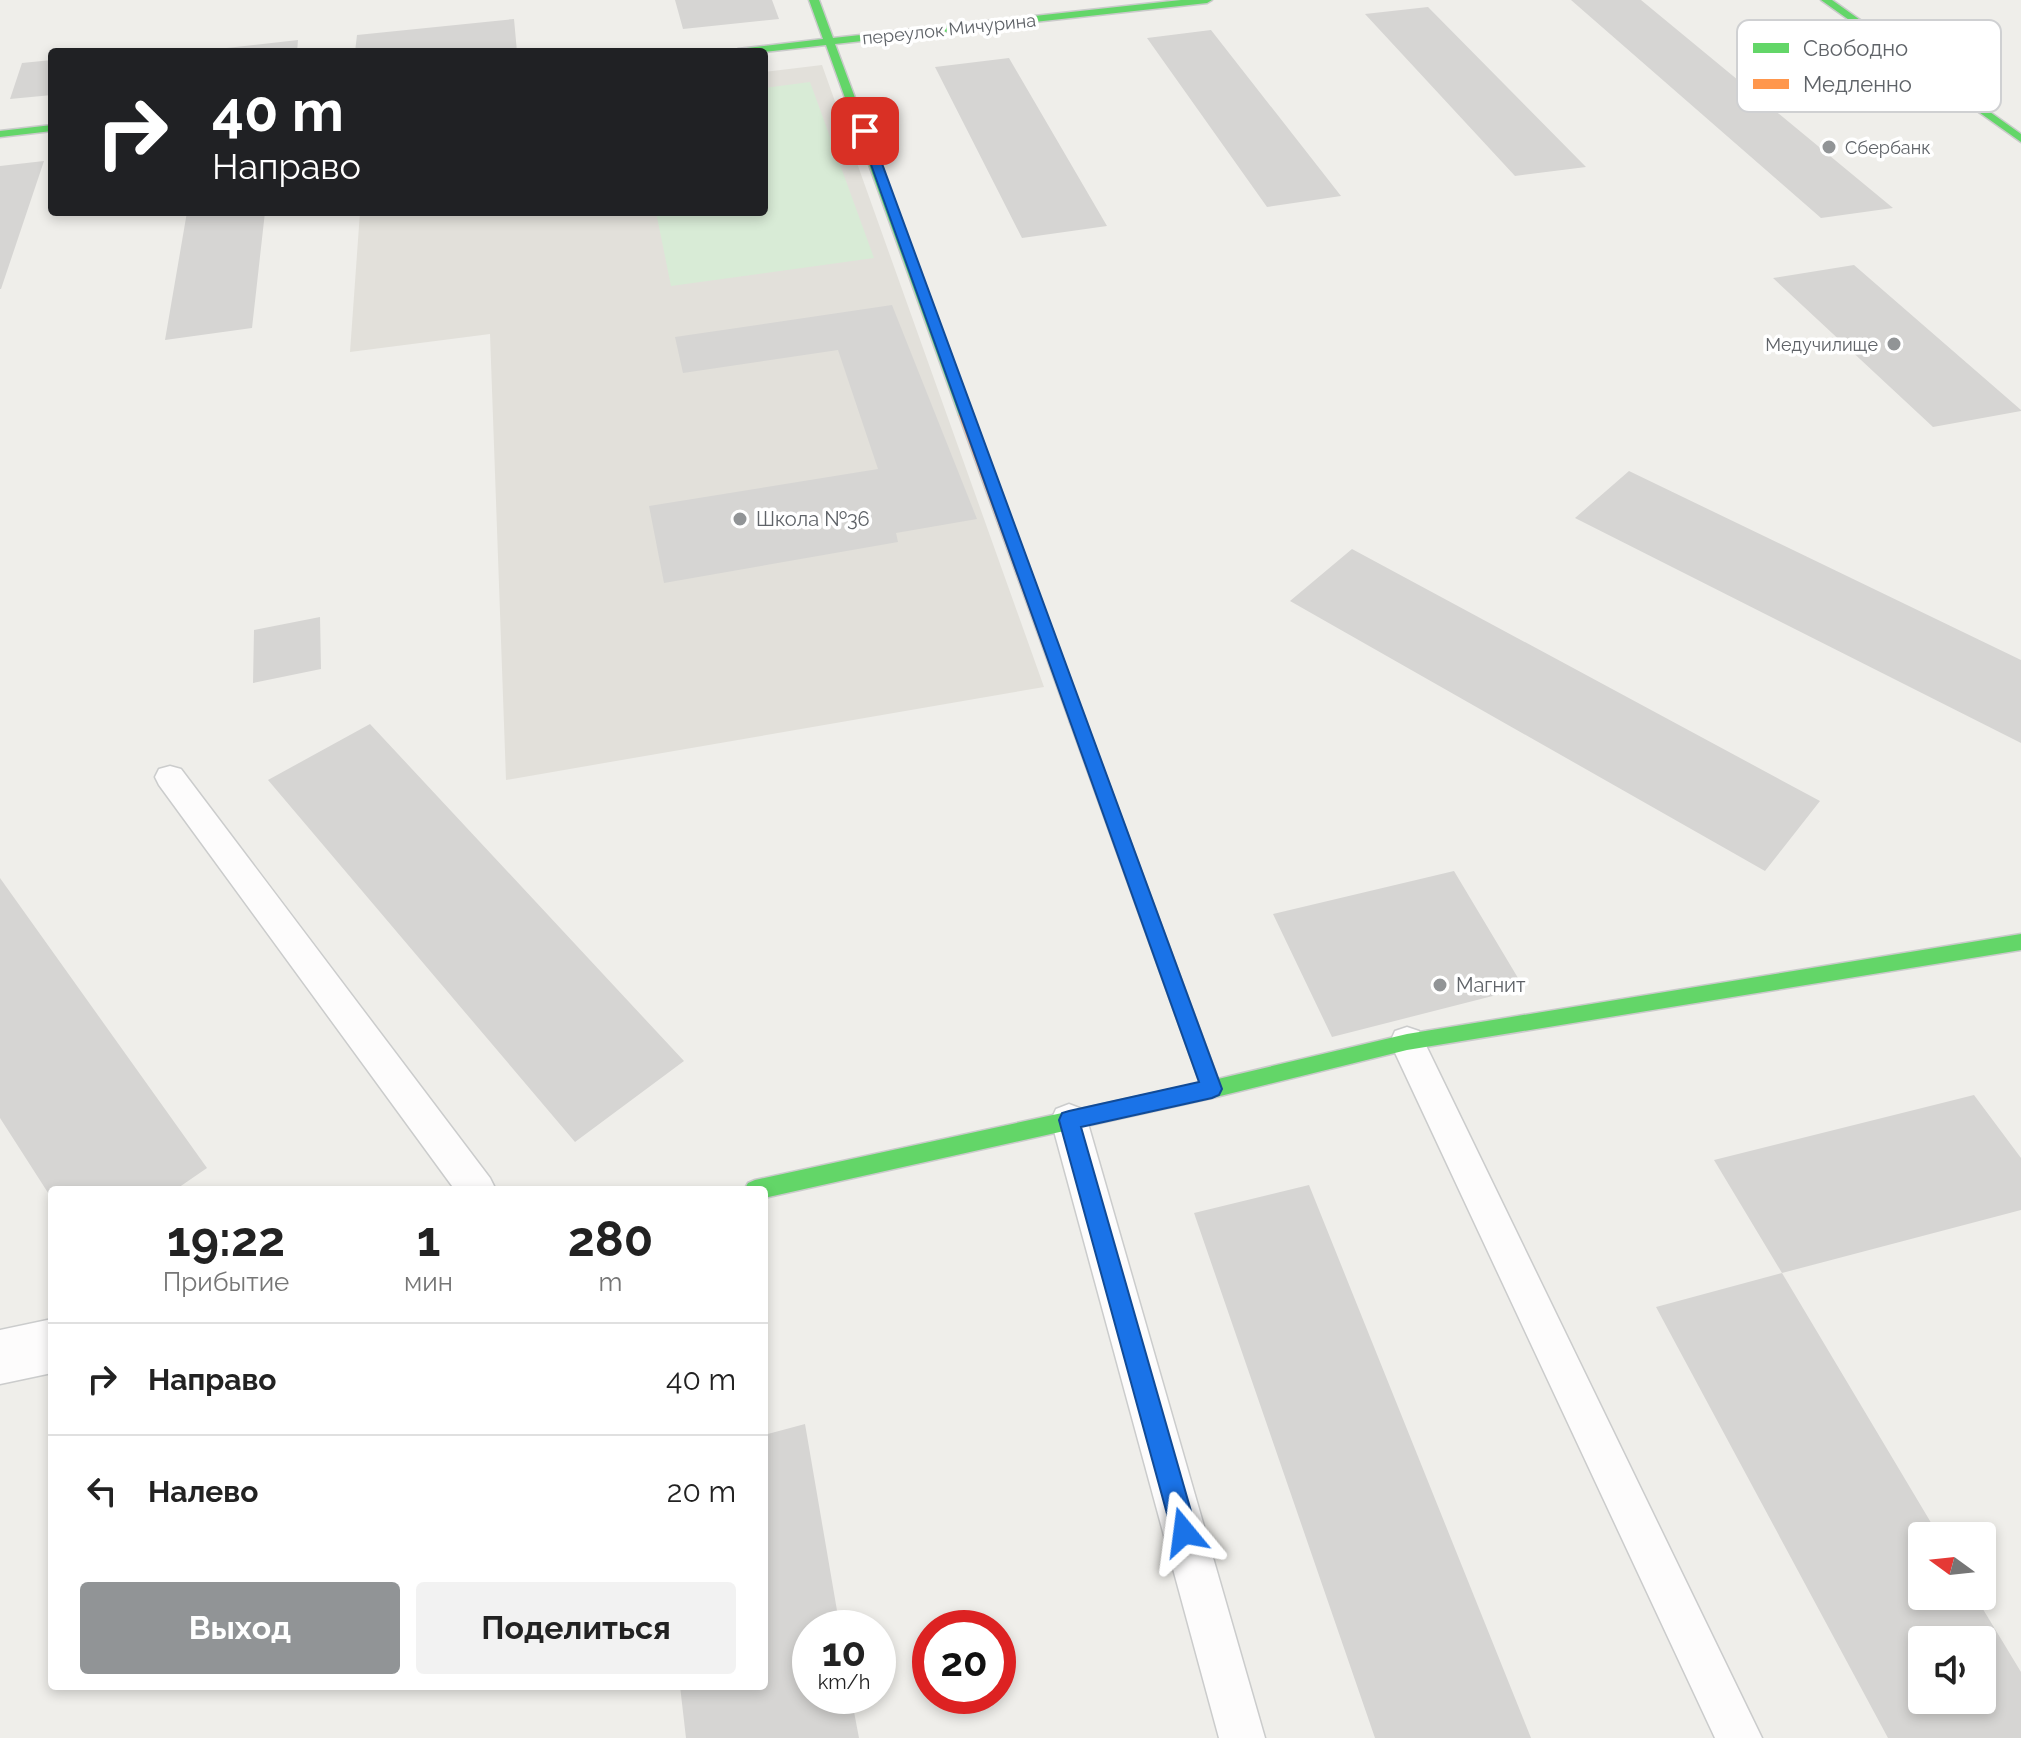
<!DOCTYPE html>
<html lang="ru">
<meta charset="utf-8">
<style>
body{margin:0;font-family:Raleway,sans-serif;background:#f2f2f2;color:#222;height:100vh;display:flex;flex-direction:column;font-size:30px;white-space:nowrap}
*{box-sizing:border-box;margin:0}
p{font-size:26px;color:#767676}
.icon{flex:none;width:44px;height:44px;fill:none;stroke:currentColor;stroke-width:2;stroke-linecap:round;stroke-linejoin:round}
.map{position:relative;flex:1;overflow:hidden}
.drawer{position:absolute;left:48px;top:1186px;width:720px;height:504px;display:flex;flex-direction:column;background:#fff;border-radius:8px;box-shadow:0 4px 12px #0003}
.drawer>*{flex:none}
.hud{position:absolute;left:48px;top:48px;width:720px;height:168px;border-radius:8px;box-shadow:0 4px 12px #0003;background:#202124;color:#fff;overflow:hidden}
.needle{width:52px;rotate:285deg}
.fabs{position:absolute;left:1908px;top:1522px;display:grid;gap:16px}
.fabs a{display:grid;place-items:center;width:88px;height:88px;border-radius:8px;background:#fff;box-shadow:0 4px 12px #0003;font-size:40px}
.speed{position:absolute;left:792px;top:1610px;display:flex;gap:16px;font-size:40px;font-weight:700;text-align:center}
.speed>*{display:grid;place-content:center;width:104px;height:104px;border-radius:50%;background:#fff;box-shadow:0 4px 12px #0003;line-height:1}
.speed small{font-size:20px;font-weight:400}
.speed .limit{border:12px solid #d22;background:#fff;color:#111}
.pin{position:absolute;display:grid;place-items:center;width:68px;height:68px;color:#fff;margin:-34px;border-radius:16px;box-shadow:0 4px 12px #0006}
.me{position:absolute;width:88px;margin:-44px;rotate:344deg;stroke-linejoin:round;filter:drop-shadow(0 0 6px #0008)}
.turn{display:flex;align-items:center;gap:28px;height:168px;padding:0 32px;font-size:36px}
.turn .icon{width:104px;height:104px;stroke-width:2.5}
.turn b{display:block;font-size:56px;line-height:68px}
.eta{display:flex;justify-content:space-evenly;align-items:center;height:136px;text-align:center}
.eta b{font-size:48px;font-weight:700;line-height:56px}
.button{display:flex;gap:16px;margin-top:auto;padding:16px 32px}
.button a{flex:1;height:92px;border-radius:8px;background:#919496;color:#fff;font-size:32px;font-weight:700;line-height:92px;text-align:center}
.button a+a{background:#f2f2f2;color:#222}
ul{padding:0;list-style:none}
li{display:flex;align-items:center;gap:24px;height:112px;padding:0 32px;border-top:2px solid #e0e0e0}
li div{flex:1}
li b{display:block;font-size:30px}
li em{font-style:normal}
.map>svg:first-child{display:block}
</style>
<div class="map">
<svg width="2021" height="1738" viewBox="0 0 2021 1738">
<rect width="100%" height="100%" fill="#efeeea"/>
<path fill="#e2e0da" d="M822 65 1044 687 506 780 490 334 350 352 360 212H764V72Z"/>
<path fill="#d8ebd6" d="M810 82 874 258 671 286 656 212H764V88Z"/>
<path fill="#d6d5d3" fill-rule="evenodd" d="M675 0H772L779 19 683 29Z
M1571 0H1641L1893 208 1821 218Z
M1428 7 1586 167 1515 176 1365 14Z
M514 19 517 52H355L357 35Z
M1211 30 1341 196 1267 207 1147 38Z
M298 40 297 52H208V50Z
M1009 58 1107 226 1022 238 935 67Z
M52 60V95L10 99 22 63Z
M44 161 1 289H0V166Z
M187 212H265L252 328 165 340Z
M1854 265 2021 410V411L1933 427 1773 278Z
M892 305 977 519 896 533 898 542 664 583 649 506 878 469 838 350 683 373 675 337Z
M1629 471 2021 660V743L1575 518Z
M1352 549 1820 801 1765 871 1290 601Z
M320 617 321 669 253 683 254 630Z
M370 724 684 1061 575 1142 268 780Z
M1454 871 1524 988 1332 1037 1273 914Z
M0 878 207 1168 175 1190H52V1199L0 1118Z
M1974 1095 2021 1158V1210L1782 1273 1714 1160Z
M1309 1185 1531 1738H1375L1194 1213Z
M1782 1273 1939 1536H1922V1596H1975L2021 1672V1738H1888L1656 1307ZM1922 1640H1982V1700H1922Z
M805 1424 840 1628H810V1696H851L859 1738H686L680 1686H764V1435Z"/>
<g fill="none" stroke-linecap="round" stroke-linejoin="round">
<g stroke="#cbcccc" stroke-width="3">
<path id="lane" d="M170 766 181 769 490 1178 496 1190H455L159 785 155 777 159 769Z
M1407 1027 1419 1031 1762 1738H1715L1390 1042 1395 1031Z
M1069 1104 1082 1109 1087 1120 1265 1738H1219L1051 1120 1056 1109Z"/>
</g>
<g stroke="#cbcccc" stroke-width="3">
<path id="street" d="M52 1319V1373L0 1384V1330Z"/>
</g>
<g stroke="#cacacb" stroke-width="3">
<path id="fast" d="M809 0H819L833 38 1181 0H1212L1207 3 835 44 973 415 971 418H961L959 415 826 45 764 52H733L738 49 823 39Z
M1821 0H1832L2021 134V142Z
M52 125V131L0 137V131Z
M1078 716 1086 722 1218 1079 1407 1034 2021 934V950L1407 1050 1212 1098 764 1198V1190H744L748 1183 755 1180 1200 1083 1070 722Z"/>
</g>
<g stroke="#cacacb" stroke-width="3">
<path id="slow" d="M966 411 973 415 1086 722 1084 726H1072L1070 722 959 415Z"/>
</g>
<use href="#lane" fill="#fdfcfc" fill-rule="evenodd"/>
<use href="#street" fill="#fdfcfc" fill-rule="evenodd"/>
<use href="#fast" fill="#63d668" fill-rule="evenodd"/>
<use href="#slow" fill="#ff974d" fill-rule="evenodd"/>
</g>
<path fill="#1a73e8" stroke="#114b97" stroke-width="2" d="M865 128 870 131 1222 1089 1219 1095 1212 1098 1081 1127 1197 1532 1193 1541 1184 1544 1176 1541 1172 1532 1059 1120 1062 1113 1069 1111 1199 1082 859 131Z"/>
<g fill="#919496" stroke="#fff" stroke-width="3">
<circle cx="1829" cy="147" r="8"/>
<circle cx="1894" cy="344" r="8"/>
<circle cx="740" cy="519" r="8"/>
<circle cx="1440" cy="985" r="8"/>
</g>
<g text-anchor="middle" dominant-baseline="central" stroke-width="7" stroke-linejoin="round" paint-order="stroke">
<g font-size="18" fill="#5f6368" stroke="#fff">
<text transform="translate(949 29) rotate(-6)">переулок Мичурина</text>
</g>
<g font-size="18" fill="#5f6368" stroke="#fff" text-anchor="start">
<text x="1845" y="147">Сбербанк</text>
<text x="1878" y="344" text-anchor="end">Медучилище</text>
</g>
<g font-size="20" fill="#5f6368" stroke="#fff" text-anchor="start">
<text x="756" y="519">Школа №36</text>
<text x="1456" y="985">Магнит</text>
</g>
</g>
<rect x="1737" y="20" width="264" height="92" rx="12" fill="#fff" stroke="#cfd0d2" stroke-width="2"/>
<rect x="1753" y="43" width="36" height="10" fill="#63d668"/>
<rect x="1753" y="79" width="36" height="10" fill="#ff974d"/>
<g font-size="22" fill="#5f6368">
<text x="1803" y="56">Свободно</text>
<text x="1803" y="92">Медленно</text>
</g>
</svg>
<div class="fabs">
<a><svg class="needle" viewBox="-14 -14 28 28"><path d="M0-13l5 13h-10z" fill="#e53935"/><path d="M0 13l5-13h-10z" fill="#767676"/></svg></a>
<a><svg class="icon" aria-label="sound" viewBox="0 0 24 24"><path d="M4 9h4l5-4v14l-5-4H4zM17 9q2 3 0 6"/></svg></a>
</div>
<div class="speed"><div>10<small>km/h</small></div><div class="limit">20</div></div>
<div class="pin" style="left:865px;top:131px;background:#d93025"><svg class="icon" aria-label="arrive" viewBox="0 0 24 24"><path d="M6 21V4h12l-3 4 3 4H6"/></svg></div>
<svg class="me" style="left:1184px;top:1532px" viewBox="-20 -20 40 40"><path d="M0-17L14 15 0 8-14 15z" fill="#1a73e8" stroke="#fff" stroke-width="4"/></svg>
<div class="hud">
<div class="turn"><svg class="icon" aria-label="right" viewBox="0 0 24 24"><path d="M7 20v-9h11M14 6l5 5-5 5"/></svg><div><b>40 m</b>Направо</div></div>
</div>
<section class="drawer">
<div class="eta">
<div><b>19:22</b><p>Прибытие</p></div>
<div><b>1</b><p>мин</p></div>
<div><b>280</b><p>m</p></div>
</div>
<ul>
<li><svg class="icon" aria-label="right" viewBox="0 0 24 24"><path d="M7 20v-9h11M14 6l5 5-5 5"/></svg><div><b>Направо</b></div><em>40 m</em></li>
<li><svg class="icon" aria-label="left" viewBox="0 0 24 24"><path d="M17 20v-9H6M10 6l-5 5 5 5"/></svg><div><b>Налево</b></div><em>20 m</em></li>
</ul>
<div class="button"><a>Выход</a><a>Поделиться</a></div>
</section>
</div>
